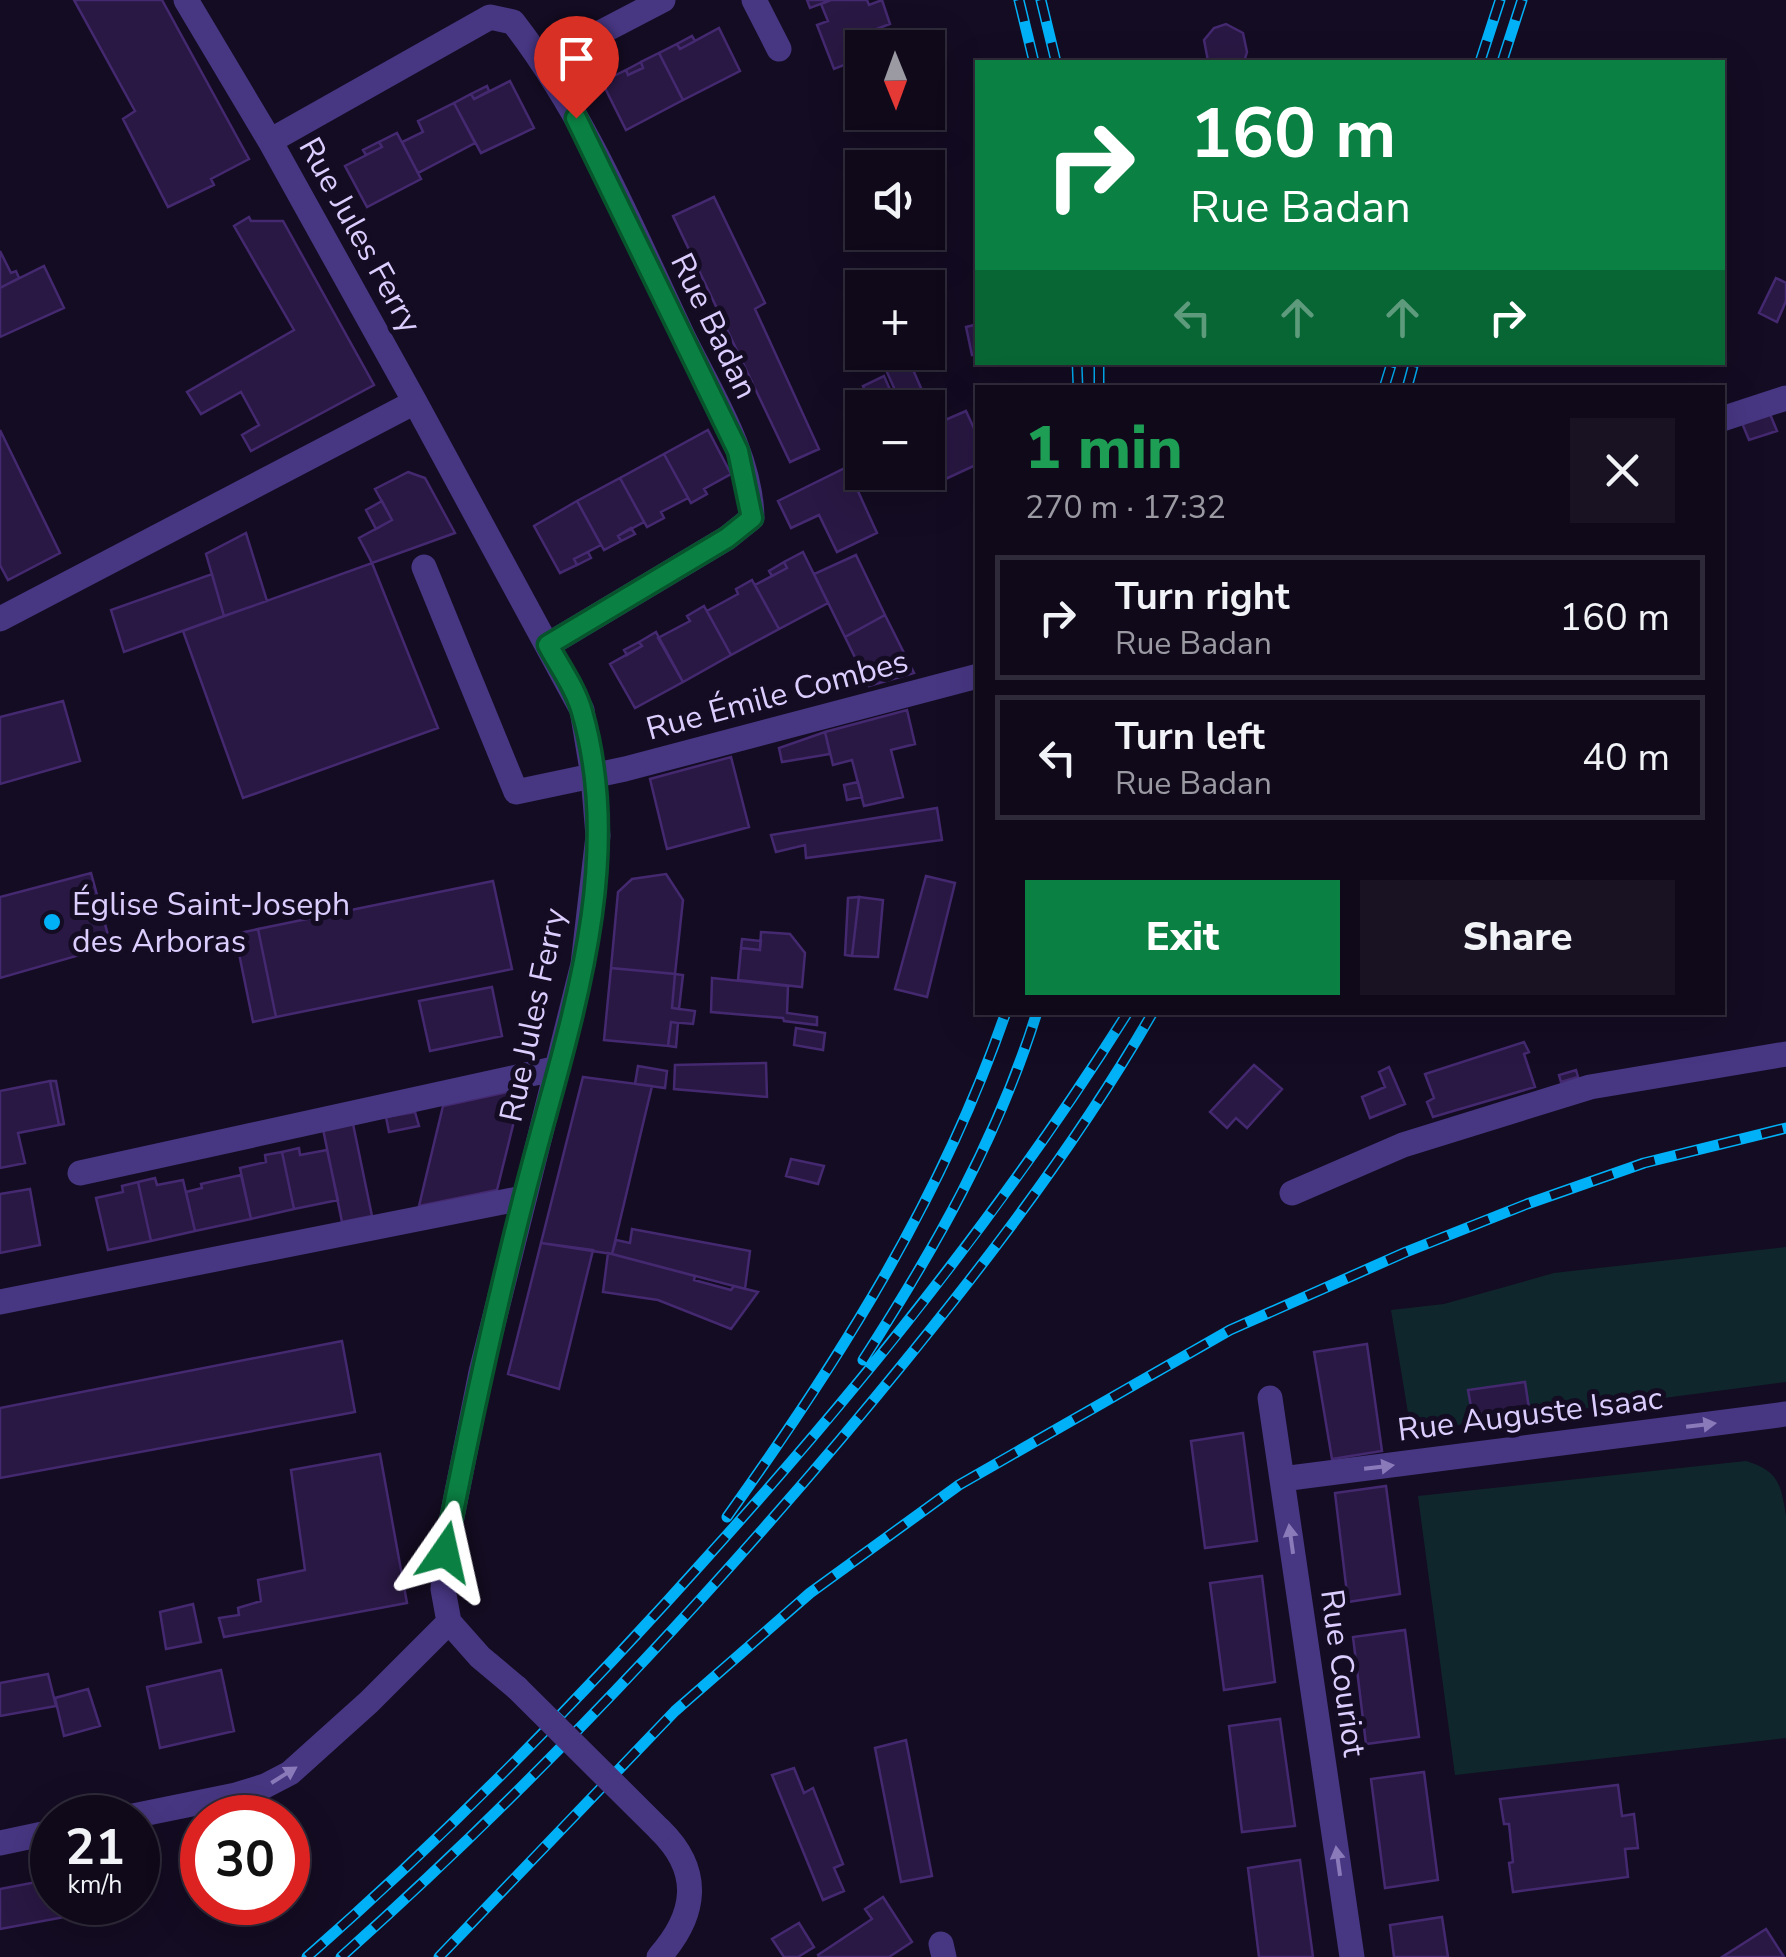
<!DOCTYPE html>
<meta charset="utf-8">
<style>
body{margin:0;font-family:"Nunito Sans",sans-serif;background:#181223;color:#f1f3f6;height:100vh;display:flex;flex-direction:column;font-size:38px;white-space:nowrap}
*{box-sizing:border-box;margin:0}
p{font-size:32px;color:#9b9aa2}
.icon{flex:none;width:55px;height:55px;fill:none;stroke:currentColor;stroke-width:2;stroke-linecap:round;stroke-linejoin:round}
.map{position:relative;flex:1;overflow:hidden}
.sheet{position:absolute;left:975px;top:385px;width:750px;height:630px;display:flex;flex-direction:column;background:#0f091a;border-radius:0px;box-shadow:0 10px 40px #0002,0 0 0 2px #2f2a39}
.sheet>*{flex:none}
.banner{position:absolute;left:975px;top:60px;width:750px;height:305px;border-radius:0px;box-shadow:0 10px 40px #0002,0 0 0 2px #2f2a39;background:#0b8043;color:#fff;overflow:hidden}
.needle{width:65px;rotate:179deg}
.controls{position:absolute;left:845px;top:30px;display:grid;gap:20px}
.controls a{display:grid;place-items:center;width:100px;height:100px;border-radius:0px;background:#0f091a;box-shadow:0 10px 40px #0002,0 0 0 2px #2f2a39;font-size:50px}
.speed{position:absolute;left:30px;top:1795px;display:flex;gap:20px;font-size:50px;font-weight:700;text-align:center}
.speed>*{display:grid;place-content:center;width:130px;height:130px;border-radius:50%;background:#0f091a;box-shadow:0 10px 40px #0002,0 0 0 2px #2f2a39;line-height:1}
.speed small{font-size:25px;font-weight:400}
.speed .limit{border:15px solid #d22;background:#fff;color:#111}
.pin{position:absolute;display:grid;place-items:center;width:85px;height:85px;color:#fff;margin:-102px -42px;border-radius:50% 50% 50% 0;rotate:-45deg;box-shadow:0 0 10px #0007}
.pin .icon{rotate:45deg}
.me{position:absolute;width:110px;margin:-55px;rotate:11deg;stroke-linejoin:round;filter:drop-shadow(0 0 8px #0008)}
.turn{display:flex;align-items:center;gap:35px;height:210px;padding:0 50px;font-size:45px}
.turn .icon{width:130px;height:130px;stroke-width:2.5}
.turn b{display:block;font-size:70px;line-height:85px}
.lanes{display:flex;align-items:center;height:95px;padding:0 50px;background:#0003;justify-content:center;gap:50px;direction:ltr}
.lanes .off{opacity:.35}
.round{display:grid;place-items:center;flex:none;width:105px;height:105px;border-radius:0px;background:#181223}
.headline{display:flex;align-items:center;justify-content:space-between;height:170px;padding:0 50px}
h1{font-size:60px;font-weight:800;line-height:75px;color:#1e9e55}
.primary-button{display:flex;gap:20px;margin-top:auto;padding:20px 50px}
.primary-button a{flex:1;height:115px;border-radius:0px;background:#0b8043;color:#fff;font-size:40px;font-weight:800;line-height:115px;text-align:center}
.primary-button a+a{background:#181223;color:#f1f3f6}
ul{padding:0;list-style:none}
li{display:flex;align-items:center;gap:30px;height:125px;margin:0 20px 15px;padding:0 30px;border:5px solid #2f2a39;border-radius:0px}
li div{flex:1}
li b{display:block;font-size:38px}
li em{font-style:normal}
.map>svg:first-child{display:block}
</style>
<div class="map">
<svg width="1786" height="1957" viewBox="0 0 1786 1957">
<rect width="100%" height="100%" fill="#140c22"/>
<path fill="#0f272c" d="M1786 1247V1382L1411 1431 1391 1310 1444 1304 1554 1273Z
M1746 1461C1779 1471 1781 1485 1786 1516V1738L1455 1775 1418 1496Z"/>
<path fill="#291843" stroke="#442970" stroke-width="2.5" d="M74 0H162L249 159 211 179 214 185 168 207 123 119 135 111Z
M807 0H831L810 8Z
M831 0H867L869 5 882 0 890 24 871 31 878 48H862V58L834 69 817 25 828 21 821 4Z
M1226 24 1243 33 1247 52 1244 62 1208 61 1204 40 1214 28Z
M719 28 740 71 683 100 659 53 677 44 680 49Z
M692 36 695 41 680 49 677 44Z
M659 53 683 100 626 130 602 82 626 70 628 75 643 68 641 62Z
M641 62 643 68 628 75 626 70Z
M510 81 534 128 481 153 454 103 471 94 474 99Z
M487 86 489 91 474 99 471 94Z
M454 103 475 143 418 173 402 142 423 132 418 121Z
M397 133 421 179 367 207 345 166 382 147 379 142Z
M379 142 382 147 366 155 363 150Z
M714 197 765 303 755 309 819 449 790 462 673 216Z
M249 217 251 221H283L374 385 251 451 242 435 259 425 241 392 201 414 187 392 294 330 234 226Z
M0 251 11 273 16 271 19 278 0 288Z
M44 266 64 308 0 337V288Z
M1776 278 1786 283V301L1777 322 1759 313Z
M978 324V354L972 355 966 327Z
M878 352H915L919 361 911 365 931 411 928 412V408H903Z
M884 376 898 408H872L863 386Z
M966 411 978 437V464L937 483 928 462V424L929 427Z
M1770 414 1777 431 1749 440 1742 423Z
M0 430 60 553 8 580 0 565Z
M708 430 731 474 704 489 707 494 691 503 664 454Z
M664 454 688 498 661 512 664 518 647 527 620 478Z
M847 467 877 533 837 552 819 515 791 528 778 501Z
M408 472 425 478 455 533 372 563 359 538 392 520 375 489Z
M620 478 644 522 618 536 621 541 604 550 577 501Z
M382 501 392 520 376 529 366 510Z
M577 501 601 545 574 559 577 565 560 573 534 526Z
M631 528 635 534 621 541 618 536Z
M246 533 267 601 224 616 206 554Z
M588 552 591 558 577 565 574 559Z
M803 552 828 603 779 629 755 585 787 568 784 562Z
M856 555 885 615 845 637 814 574Z
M784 562 787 568 772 576 769 571Z
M372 563 438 728 243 798 183 631Z
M212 574 224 616 124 652 111 610Z
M752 580 779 629 731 655 707 611 738 594 736 589Z
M704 606 731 655 683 682 658 638 690 621 687 616Z
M885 615 914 673 869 686 845 637Z
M656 632 683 682 635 708 610 664 642 646 639 642Z
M639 642 642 646 627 655 624 650Z
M63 701 80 761 0 784V717Z
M907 710 915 744 891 750 903 797 864 806 852 760 833 765 825 732Z
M825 732 830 754 782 762 779 748Z
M731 757 749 827 667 849 650 779Z
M858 782 862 797 847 800 844 785Z
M937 808 942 840 806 858 805 845 776 852 771 835Z
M91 873 111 946 0 978V897Z
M666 874 683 900 675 974 611 968 618 892 632 879Z
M926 876 955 883 927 997 895 989Z
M493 881 512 969 276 1017 258 929Z
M859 897 883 900 878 957 852 956Z
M859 897 852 956 845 955 848 898Z
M258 929 276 1017 253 1022 235 934Z
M761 932 790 934 805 953 802 987 738 980 741 948 760 950Z
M742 939 761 941 760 950 741 948Z
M611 968 675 974 672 1008 695 1011 693 1024 671 1022 668 1046 604 1040Z
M675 974 683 975 679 1009 672 1008Z
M712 978 788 986 787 1013 817 1017V1025L784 1021 783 1018 711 1012Z
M492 987 502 1036 430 1051 419 1001Z
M671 1022 678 1023 676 1047 668 1046Z
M796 1028 825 1033 823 1050 794 1045Z
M1524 1042 1529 1052 1524 1054 1535 1087 1433 1117 1427 1102 1434 1098 1425 1074Z
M766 1063 767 1097 674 1089 675 1065Z
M1254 1065 1282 1089 1247 1128 1236 1118 1227 1128 1210 1112Z
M638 1066 667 1071 665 1088 635 1084Z
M1389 1067 1405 1104 1370 1118 1362 1097 1385 1087 1379 1072Z
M1576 1070 1578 1077 1561 1082 1559 1075Z
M583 1077 652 1086 612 1254 541 1243Z
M50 1081H56L64 1124 59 1125Z
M50 1081 59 1125 18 1133 25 1163 0 1168V1091Z
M522 1089 497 1190 419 1206 443 1106Z
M415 1112 419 1126 389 1132 386 1117Z
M353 1124 372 1216 342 1222 323 1129Z
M299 1148 300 1155 327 1150 338 1200 294 1209 282 1152Z
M282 1152 294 1209 251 1219 240 1168 266 1162 265 1155Z
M791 1159 824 1166 818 1184 786 1176Z
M241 1175 251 1219 195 1231 186 1192 202 1188 201 1184Z
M155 1178 157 1185 183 1180 195 1231 151 1241 138 1182Z
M138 1182 151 1241 108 1250 96 1198 123 1192 122 1186Z
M30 1189 40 1245 0 1253V1194Z
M632 1229 750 1251 745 1289 612 1254 616 1240 630 1243Z
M541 1243 593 1250 559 1389 508 1374Z
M608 1253 695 1276 694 1280 731 1290 734 1286 758 1292 731 1329 658 1300 603 1292Z
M342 1341 355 1412 0 1478V1408Z
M1367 1344 1382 1451 1332 1459 1314 1352Z
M1525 1382 1530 1415 1474 1423 1468 1390Z
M1243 1433 1257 1541 1205 1548 1191 1441Z
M380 1454 407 1603 224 1637 219 1618 239 1615 238 1608 261 1601 258 1580 305 1570 291 1470Z
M1386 1486 1400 1594 1348 1602 1335 1493Z
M1262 1576 1275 1682 1224 1690 1210 1583Z
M193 1604 201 1642 166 1649 160 1612Z
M1405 1630 1419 1737 1366 1744 1353 1637Z
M221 1670 234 1731 160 1748 147 1687Z
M48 1674 56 1706 0 1716V1683Z
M88 1689 100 1726 64 1736 55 1698Z
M1280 1719 1295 1826 1242 1832 1229 1726Z
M906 1740 932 1876 901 1882 875 1748Z
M794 1768 804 1793 813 1788 843 1864 834 1868 844 1891 823 1900 772 1775Z
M1424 1772 1438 1880 1385 1888 1371 1779Z
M1618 1785 1622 1816 1634 1814 1638 1848 1625 1849 1628 1877 1513 1892 1509 1863 1513 1862 1509 1824H1504L1500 1799Z
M1300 1860 1313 1957H1259L1248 1868Z
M138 1863 145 1902 0 1929V1889L52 1879V1902H138Z
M883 1897 912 1942 889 1957H819L818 1955 872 1919 865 1909Z
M1442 1917 1448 1957H1394L1390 1925Z
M799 1923 814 1947 798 1957H784L772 1939Z
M1766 1929 1784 1957H1722Z"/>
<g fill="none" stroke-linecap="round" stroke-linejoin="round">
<path stroke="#473682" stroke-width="25" d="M186 0 270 141 415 402 582 710 593 776 598 836 583 964 481 1372 445 1552 443 1589 449 1622 480 1657 517 1688
M754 0 779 49
M544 62 663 0
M270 141 490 17 513 22C585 115 631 226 681 332 708 389 751 453 752 518L727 538 548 645
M1722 419 1786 398
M424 567 516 792 625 769 978 676
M0 619 415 402
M80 1173 558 1068
M1292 1193 1403 1145 1590 1087 1786 1054
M0 1302 523 1198
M1270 1398 1352 1957
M1282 1479 1786 1414
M123 1818 236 1795 265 1786 290 1773 369 1702 449 1622
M0 1843 52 1832
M941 1944 944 1957
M659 1957C697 1914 702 1871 660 1830"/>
<g stroke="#00b1f8" stroke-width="11">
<path id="rail" d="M1019 0 1034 62
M1041 0 1056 62
M1480 62 1500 0
M1502 62 1522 0
M1077 362 1078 388
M1099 362V388
M1384 388 1392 362
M1407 388 1414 362
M863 1360C934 1250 998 1138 1037 1012
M727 1517C840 1359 942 1198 1006 1012
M307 1957C453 1829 589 1690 718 1545 868 1378 1008 1203 1128 1012
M341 1957C520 1798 686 1622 840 1440 953 1305 1065 1165 1153 1012
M439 1957 675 1711 810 1593 959 1485 1230 1330 1406 1252 1527 1204 1644 1163 1786 1128"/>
</g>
<use href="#rail" stroke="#140c22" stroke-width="8" stroke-dasharray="22" stroke-linecap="butt"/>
<path stroke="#473682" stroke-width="25" d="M517 1688 660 1830"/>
</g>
<defs><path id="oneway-solid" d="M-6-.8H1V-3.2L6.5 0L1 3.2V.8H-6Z" transform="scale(2.5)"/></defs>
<g fill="#8a7aba">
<use href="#oneway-solid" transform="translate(1701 1425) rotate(-7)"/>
<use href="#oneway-solid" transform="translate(1379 1467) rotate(-7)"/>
<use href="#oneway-solid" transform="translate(1291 1539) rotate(-98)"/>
<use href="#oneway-solid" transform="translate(284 1775) rotate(-32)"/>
<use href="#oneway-solid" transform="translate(1338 1861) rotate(-98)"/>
</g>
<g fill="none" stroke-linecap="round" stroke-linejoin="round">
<g stroke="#07532c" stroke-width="25">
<path id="route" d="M445 1552C468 1435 493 1319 522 1204 561 1047 629 875 582 712 576 689 559 666 548 645L727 538 752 518 738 451 576 118"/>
</g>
<use href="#route" stroke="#0b8043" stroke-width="18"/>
</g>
<circle fill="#00b1f8" stroke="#140c22" stroke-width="4" cx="52" cy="922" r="10"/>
<g text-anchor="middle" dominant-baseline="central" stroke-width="10" stroke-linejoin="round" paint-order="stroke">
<g font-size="32" fill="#dccdff" stroke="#140c22">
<text transform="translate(360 235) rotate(61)">Rue Jules Ferry</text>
<text transform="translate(714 326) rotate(64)">Rue Badan</text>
<text transform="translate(777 695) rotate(-15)">Rue Émile Combes</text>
<text transform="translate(533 1015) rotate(-78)">Rue Jules Ferry</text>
<text transform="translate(1530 1414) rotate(-7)">Rue Auguste Isaac</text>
<text transform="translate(1343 1673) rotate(82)">Rue Couriot</text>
</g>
<g font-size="32" fill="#dccdff" stroke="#140c22" text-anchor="start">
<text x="72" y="904">Église Saint-Joseph<tspan x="72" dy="37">des Arboras</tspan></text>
</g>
</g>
</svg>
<div class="controls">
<a><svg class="needle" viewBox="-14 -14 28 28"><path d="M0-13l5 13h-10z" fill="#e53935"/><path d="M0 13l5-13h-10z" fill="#9b9aa2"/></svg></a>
<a><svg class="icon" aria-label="sound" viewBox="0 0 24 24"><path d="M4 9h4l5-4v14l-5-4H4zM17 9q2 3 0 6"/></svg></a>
<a>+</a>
<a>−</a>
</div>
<div class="speed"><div>21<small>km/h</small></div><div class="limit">30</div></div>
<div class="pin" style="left:576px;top:118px;background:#d93025"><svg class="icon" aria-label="arrive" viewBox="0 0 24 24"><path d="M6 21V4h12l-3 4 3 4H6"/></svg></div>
<svg class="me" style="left:445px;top:1552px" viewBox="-20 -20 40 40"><path d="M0-17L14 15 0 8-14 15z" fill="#0b8043" stroke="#fff" stroke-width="4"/></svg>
<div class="banner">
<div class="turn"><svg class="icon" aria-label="right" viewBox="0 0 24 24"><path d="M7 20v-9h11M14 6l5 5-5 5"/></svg><div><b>160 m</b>Rue Badan</div></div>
<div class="lanes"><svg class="icon off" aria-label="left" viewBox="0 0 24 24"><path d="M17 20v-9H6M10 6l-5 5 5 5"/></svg><svg class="icon off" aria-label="ahead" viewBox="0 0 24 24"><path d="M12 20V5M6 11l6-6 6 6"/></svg><svg class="icon off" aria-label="ahead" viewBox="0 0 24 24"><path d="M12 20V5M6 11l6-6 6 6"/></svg><svg class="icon" aria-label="right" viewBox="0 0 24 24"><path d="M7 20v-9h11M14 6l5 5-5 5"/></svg></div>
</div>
<section class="sheet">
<div class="headline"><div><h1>1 min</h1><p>270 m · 17:32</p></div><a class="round"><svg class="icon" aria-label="close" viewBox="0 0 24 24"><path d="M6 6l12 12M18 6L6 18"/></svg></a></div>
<ul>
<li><svg class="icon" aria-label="right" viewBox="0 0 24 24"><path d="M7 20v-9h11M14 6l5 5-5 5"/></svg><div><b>Turn right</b><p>Rue Badan</p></div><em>160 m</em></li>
<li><svg class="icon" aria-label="left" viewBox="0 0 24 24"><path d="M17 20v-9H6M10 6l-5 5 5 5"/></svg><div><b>Turn left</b><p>Rue Badan</p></div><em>40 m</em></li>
</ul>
<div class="primary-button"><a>Exit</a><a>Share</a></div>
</section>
</div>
